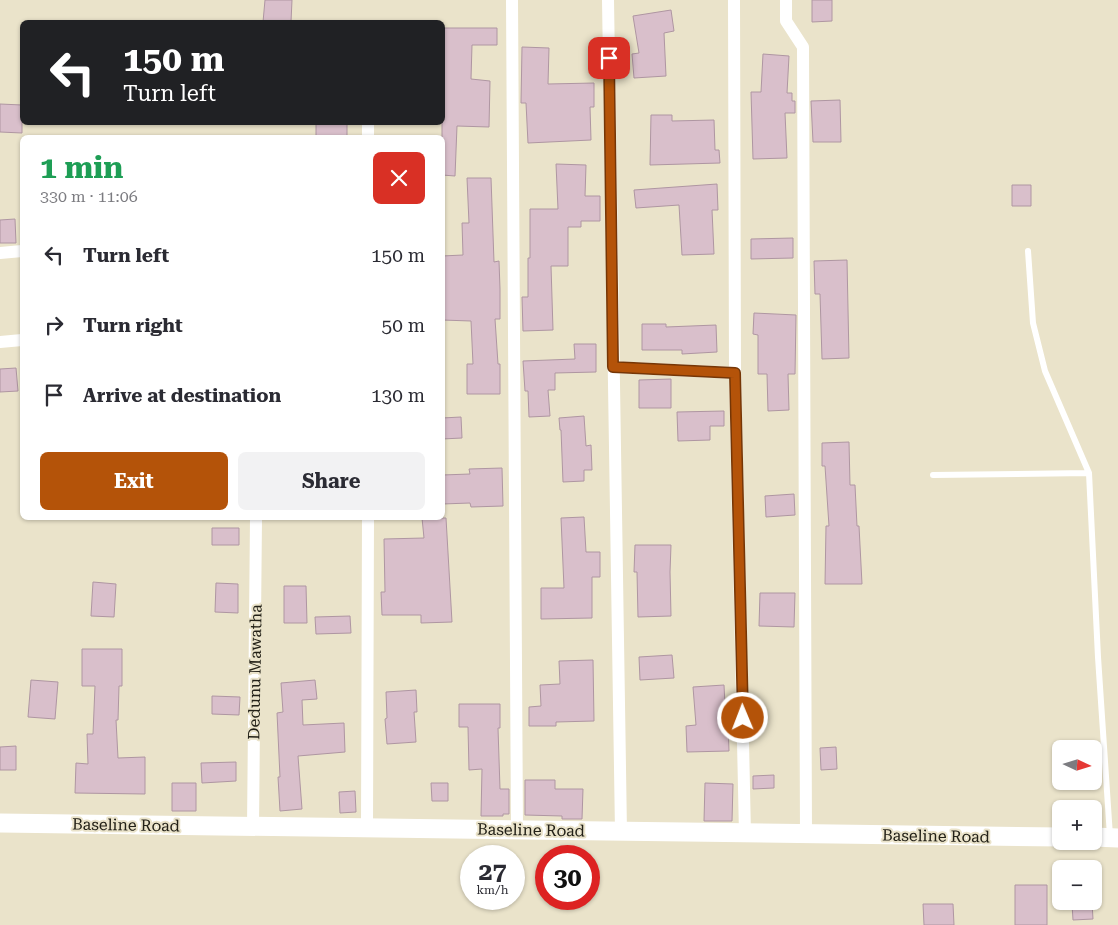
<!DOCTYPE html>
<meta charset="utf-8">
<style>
body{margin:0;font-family:"Roboto Serif",serif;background:#f2f2f3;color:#2b2b33;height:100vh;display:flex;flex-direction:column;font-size:19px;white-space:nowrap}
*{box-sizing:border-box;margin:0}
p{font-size:16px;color:#7c7c81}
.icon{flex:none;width:28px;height:28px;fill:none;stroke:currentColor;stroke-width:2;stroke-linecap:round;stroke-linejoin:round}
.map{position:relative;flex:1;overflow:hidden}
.details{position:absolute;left:20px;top:135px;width:425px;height:385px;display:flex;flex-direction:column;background:#fff;border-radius:8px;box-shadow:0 1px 4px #0004}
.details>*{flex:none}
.top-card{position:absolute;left:20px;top:20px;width:425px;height:105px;border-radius:8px;box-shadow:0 1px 4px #0004;background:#202124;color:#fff;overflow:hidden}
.needle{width:32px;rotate:94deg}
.buttons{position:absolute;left:1052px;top:740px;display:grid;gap:10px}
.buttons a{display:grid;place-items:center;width:50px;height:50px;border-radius:8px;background:#fff;box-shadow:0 1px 4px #0004;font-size:25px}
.speed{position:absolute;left:460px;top:845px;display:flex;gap:10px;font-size:25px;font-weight:700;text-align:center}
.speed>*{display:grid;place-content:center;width:65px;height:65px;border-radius:50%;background:#fff;box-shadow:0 1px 4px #0004;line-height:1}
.speed small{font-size:12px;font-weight:400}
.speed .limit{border:8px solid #d22;background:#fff;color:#111}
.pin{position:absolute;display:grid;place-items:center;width:42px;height:42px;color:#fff;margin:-21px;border-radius:10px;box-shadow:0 2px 8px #0006}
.me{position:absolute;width:55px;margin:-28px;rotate:359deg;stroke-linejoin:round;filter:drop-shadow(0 0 4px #0008)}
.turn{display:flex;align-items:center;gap:18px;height:105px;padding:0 20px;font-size:22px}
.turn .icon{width:65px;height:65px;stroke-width:2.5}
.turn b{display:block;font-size:35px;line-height:42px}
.round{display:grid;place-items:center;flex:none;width:52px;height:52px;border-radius:8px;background:#f2f2f3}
.overview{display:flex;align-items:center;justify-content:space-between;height:85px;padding:0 20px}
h1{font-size:30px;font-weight:700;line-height:38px;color:#1e9e55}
.button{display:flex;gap:10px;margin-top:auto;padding:10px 20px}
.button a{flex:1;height:58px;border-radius:8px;background:#b45309;color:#fff;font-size:20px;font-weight:700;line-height:58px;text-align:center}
.button a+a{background:#f2f2f3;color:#2b2b33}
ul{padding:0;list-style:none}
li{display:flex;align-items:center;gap:15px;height:70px;padding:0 20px}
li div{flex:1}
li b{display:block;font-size:19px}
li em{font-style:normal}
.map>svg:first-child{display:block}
</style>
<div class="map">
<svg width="1118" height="925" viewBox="0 0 1118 925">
<rect width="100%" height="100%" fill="#eae3ca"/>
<path fill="#d9bfcb" stroke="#af96a2" d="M265 0H292L291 22H263Z
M812 0H832V21L812 22Z
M671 10 674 31 664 33 666 76 634 78 632 54 639 53 633 16Z
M442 28H497V45H472L471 79 490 81 489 127 457 126 455 176 442 175Z
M522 47 549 48 548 84 594 83V107H590L591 140 528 143 526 103H521Z
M763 54 789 56 787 93H792V101H795V113H785L787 158 753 159 751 92H761Z
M840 100 841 142H813L811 101Z
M0 104 22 105V133L0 132Z
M651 115H672V121L714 120 715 150H719L720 163 650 165Z
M316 122H347V138H316Z
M556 164 586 165 585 196H600V221H581V227H568V266H551L553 330 523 331 522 297H528V258H530V209H558Z
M467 178H491L494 262 499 261 500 289V319H495L498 364H500V394H467V364H473L471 321 442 320V256L463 255 462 223H469Z
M717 184 718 210H712L714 254 682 255 679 205 636 208 634 190Z
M1012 185H1031V206H1012Z
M15 219 16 243H0V220Z
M793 238V258L751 259V239Z
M847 260 849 358 822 359 820 294H815L814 261Z
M754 313 796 315 795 374H788L789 410 768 411 767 374H758V335L753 334Z
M642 324H666V327L716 325 717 352 682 354V350H642Z
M574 344H596V372L555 373V390H548L550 416 529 417 528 391H525L523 361 575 359Z
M16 368 18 391 0 392V369Z
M671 379V408H639V380Z
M724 411V426H710V440L678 441 677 412Z
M584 416 586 446 591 445 592 470H584V481L563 482 561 430H560L559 418Z
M461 417 462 438 442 439V418Z
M849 442 850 485H855L857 526H859L862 584H825L826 526H829L825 466H822V443Z
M502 468 503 506 471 507 470 503 442 504V475L470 474 469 469Z
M794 494 795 515 766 517 765 496Z
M584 517 586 552H600V577H592V618L541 619V588H564L561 518Z
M422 518H446L452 622 421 623V615H382L381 592H385L384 539 424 538Z
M212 528H239V545H212Z
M635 545H671L670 572 671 616 638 617 637 572H634Z
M93 582 116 584 114 617 91 616Z
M216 583 238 584V613L215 612Z
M284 586H306L307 623H284Z
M760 593H795L794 627 759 626Z
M350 616 351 633 316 634 315 617Z
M82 649H122V686H119L118 720H116L118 758 145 757V794L75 793 76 763 88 764 87 734H93L95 686H82Z
M672 655 674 678 640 680 639 657Z
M593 660 594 721 556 722V726H529V707L541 706 540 685 560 684 559 661Z
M31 680 58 682 55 719 28 717Z
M315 680 317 699 302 700 303 725 344 723 345 752 298 756 302 809 280 811 278 777H280L277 713 283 712 281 683Z
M724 685 726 725 728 724 729 751 687 752 686 726 696 725 693 687Z
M416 690 417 712H414L416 742 387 744 385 719 387 718 386 692Z
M212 696 240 697 239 715 212 714Z
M459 704H500V728H498L500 789H509V814H503V816H481L482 769 469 770 468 727H459Z
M16 746V770H0V747Z
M836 747 837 769 821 770 820 748Z
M236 762V781L202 783 201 763Z
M774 775V788L753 789V776Z
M525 780H555V789H583L582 819H562V816L525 815Z
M172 783H196V811H172Z
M431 783H448V801H432Z
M705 783 733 784 732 821H704Z
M355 791 356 812 340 813 339 792Z
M1015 885H1047V925H1015Z
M1092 903 1093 919 1073 920 1072 904Z
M923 904H953L954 925H924Z"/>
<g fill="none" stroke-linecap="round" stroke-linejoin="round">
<path stroke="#fff" stroke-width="6" d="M1028 251 1033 323 1045 371 1089 473 1098 657 1110 836
M933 475 1089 473"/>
<path stroke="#fff" stroke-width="12" d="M512 0 517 830
M608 0 621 832
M734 0 735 373 745 834
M786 0V21L803 47 806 834
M368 138V122
M0 253 22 251
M0 342 22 340
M613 367 735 373
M253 827 256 518
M367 828 368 518"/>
<path stroke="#fff" stroke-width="19" d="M0 823 1061 837
M1094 837 1118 838"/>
</g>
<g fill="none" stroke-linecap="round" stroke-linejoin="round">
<g stroke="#753606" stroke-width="12">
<path id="route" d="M609 58 613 367 735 373 743 718"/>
</g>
<use href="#route" stroke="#b45309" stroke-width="9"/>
</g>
<g text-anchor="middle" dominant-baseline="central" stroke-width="4" stroke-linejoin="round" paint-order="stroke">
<g font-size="16" fill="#222017" stroke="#eae3ca">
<text transform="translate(255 672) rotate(-89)">Dedunu Mawatha</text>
<text transform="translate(126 825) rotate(1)">Baseline Road</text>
<text transform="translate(531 830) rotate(1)">Baseline Road</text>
<text transform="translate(936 836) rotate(1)">Baseline Road</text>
</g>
</g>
</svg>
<div class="buttons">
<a><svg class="needle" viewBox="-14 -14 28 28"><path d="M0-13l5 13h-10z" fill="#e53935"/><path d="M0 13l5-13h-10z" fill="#7c7c81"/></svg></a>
<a>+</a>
<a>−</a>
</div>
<div class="speed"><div>27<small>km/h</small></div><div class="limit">30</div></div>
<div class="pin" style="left:609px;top:58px;background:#d93025"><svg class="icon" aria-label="arrive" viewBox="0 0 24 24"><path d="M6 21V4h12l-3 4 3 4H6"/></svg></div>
<svg class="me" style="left:743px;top:718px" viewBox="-20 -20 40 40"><circle r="17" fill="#b45309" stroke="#fff" stroke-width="3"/><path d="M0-11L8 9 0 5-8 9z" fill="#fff"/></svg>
<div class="top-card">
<div class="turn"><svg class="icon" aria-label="left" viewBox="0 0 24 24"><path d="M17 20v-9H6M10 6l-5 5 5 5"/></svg><div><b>150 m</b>Turn left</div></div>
</div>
<section class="details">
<div class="overview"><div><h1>1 min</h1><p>330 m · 11:06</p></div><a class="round" style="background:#d93025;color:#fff"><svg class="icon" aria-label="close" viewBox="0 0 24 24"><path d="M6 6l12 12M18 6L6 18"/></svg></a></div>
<ul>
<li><svg class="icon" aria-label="left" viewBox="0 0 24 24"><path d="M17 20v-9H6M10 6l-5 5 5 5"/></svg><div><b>Turn left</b></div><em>150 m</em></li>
<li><svg class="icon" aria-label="right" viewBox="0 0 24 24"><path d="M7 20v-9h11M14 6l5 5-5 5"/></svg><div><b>Turn right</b></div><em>50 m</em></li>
<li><svg class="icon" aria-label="arrive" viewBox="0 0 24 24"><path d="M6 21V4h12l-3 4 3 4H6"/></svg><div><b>Arrive at destination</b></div><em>130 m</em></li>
</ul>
<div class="button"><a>Exit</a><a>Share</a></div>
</section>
</div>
